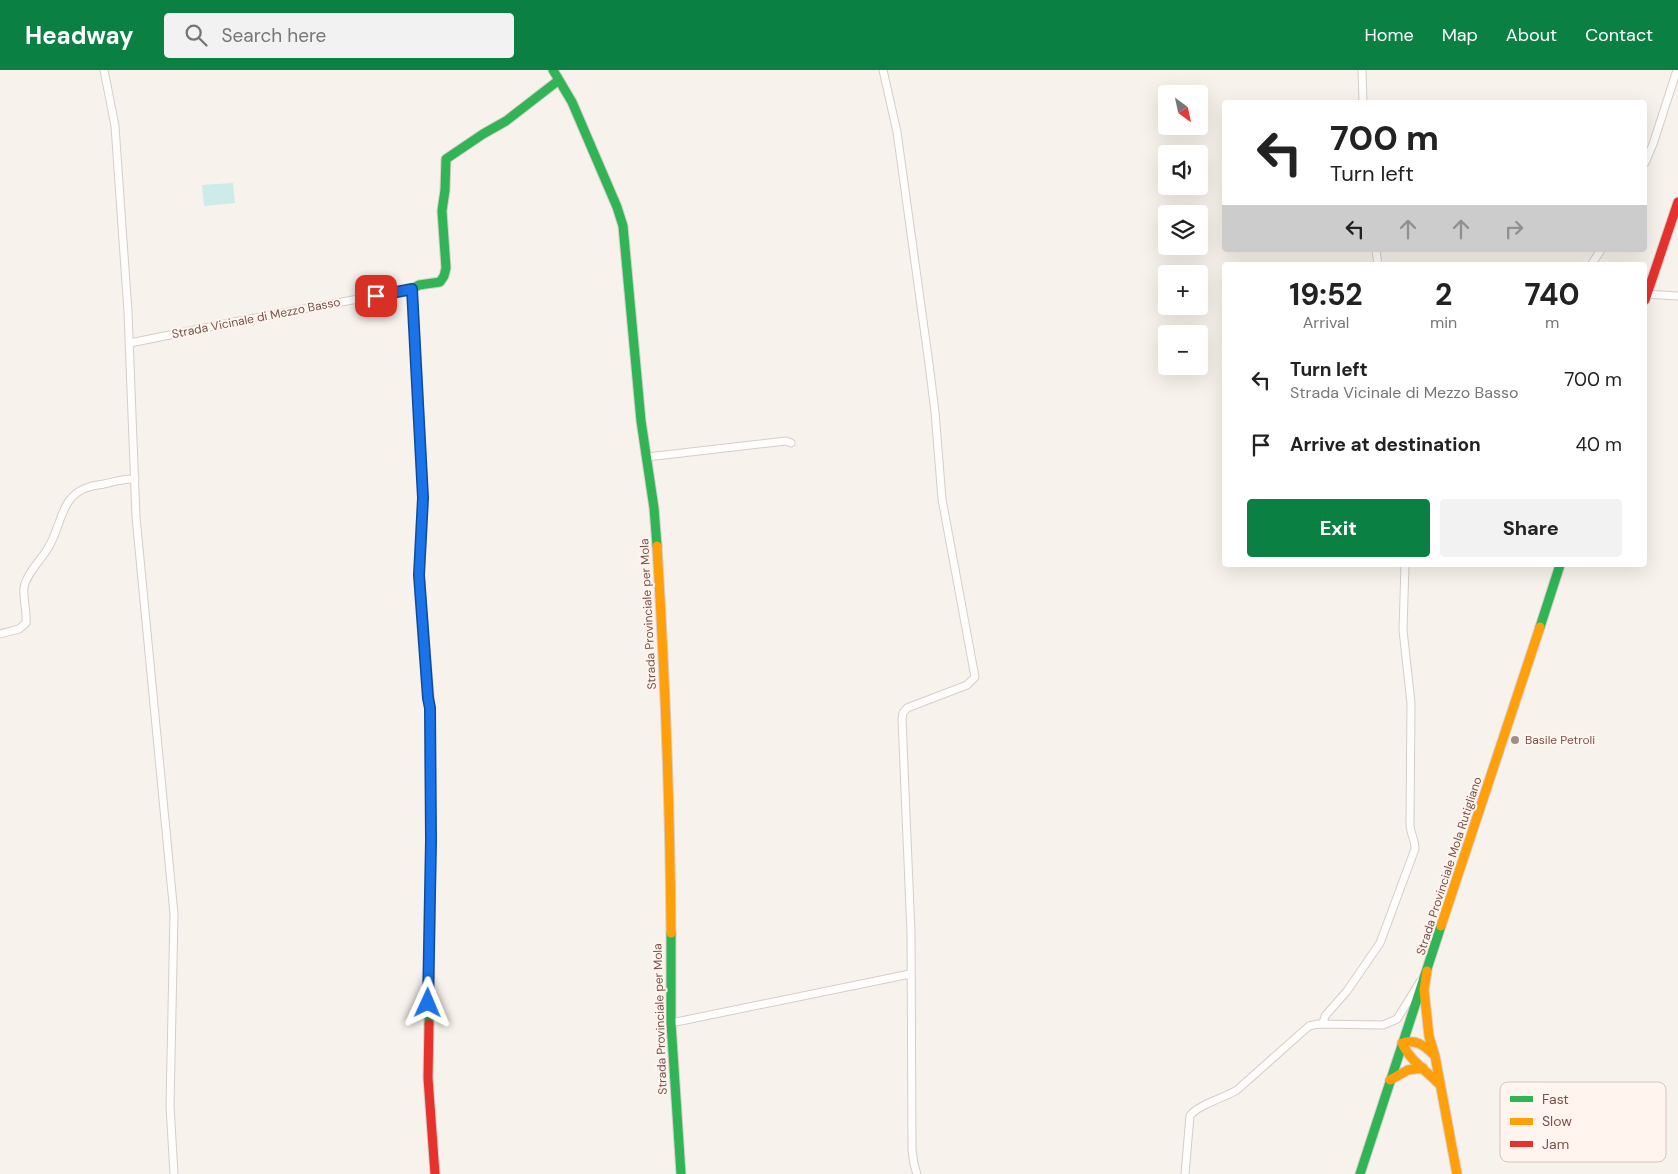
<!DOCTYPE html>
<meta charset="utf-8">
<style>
body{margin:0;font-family:"DM Sans",sans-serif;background:#f2f2f2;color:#222;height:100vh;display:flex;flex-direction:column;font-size:19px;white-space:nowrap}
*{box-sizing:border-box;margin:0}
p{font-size:16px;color:#767676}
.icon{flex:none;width:28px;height:28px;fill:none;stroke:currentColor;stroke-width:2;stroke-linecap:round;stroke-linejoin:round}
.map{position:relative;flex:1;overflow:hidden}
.side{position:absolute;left:1222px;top:192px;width:425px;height:305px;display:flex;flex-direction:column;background:#fff;border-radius:5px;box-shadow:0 5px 20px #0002}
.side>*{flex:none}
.hud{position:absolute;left:1222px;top:30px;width:425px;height:152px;border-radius:5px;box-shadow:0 5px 20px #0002;background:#fff;color:#222;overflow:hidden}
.needle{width:32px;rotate:147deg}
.buttons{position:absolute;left:1158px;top:15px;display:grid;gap:10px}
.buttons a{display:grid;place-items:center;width:50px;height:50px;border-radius:5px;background:#fff;box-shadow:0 5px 20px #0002;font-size:25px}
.pin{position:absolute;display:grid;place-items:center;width:42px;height:42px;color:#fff;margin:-21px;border-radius:10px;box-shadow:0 2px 8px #0006}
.me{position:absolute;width:55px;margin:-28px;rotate:1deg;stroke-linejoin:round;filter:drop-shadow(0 0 4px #0008)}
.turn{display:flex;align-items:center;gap:18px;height:105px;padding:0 25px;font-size:22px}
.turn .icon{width:65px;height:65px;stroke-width:2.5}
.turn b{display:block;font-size:35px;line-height:42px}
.lanes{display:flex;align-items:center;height:48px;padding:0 25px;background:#0003;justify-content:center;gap:25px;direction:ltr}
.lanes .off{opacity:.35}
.eta{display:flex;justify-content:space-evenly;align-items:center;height:85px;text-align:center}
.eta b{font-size:30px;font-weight:700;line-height:35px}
.cta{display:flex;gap:10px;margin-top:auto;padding:10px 25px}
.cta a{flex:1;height:58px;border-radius:5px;background:#0b8043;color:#fff;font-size:20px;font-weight:700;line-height:58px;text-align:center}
.cta a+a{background:#f2f2f2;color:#222}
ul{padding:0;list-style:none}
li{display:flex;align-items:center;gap:15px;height:65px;padding:0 25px}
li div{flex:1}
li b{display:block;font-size:19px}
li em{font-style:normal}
header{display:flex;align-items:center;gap:30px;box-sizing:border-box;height:70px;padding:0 25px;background:#0b8043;color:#fff}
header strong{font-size:24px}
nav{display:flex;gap:28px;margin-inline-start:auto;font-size:18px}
.search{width:350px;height:45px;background:#f2f2f2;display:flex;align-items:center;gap:12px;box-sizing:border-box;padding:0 18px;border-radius:5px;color:#767676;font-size:19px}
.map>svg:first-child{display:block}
</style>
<header>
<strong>Headway</strong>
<div class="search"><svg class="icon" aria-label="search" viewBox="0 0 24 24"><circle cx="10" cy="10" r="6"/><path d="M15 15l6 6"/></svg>Search here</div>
<nav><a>Home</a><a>Map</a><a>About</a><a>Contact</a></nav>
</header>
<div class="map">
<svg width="1678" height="1104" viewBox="0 0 1678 1104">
<rect width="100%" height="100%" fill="#f8f2ec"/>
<path fill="#cdebe8" d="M233 113 235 133 204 136 202 115Z"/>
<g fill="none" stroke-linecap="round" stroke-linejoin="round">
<g stroke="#d7cdc8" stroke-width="9">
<path id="street" d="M104 0 115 56 128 242 136 447 174 844 170 1036 174 1104
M883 0 897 62 929 294 935 342 942 429 975 607 967 615 907 638 903 643 902 649 911 863 912 1080 914 1094 917 1104
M1362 0 1363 32
M1645 93 1653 74 1677 0
M1376 180 1378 195
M1591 195 1601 180
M1645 224 1678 226
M130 273 234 252 412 219
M647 387 786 371 791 373
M0 564 19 559 26 553C27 541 23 529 24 518 26 504 41 490 48 478 62 456 60 425 89 417 94 415 99 415 104 414 115 412 123 408 135 409
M671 953 910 904
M1323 954 1325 946 1347 921 1380 873 1415 779C1415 769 1410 763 1410 754L1411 633 1403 560 1405 495
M1185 1104 1190 1046C1197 1035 1224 1028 1237 1020L1309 956 1318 954 1383 955 1397 949 1420 912"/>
</g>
<g stroke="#d9ceca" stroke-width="11">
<path id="fast" d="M553 0 572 32 617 137 623 156 641 351 654 438 657 476
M417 307 412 219 419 215 440 212 444 206 446 198 442 141 445 120 446 89 483 64 506 51 559 10
M1540 557 1560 495
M671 863V953L681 1104
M429 954 431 769 430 681
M1360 1104 1441 856"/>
</g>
<g stroke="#d9ceca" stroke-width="11">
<path id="slow" d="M417 307 423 428 419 505 430 638V681
M657 476C665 606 670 733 671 863
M1441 856 1540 557
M1427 901 1424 920 1429 966 1435 986 1457 1104
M1434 985C1424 975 1416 969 1402 973 1410 991 1426 1000 1439 1014
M1390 1010 1408 1000 1423 998"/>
</g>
<g stroke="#d9ceca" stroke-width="11">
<path id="jam" d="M1645 230 1678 132
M429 954 428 1008 435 1104"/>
</g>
<use href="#street" stroke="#fefdfc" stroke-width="7"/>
<use href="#fast" stroke="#30b455" stroke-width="9"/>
<use href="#slow" stroke="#ff9f0a" stroke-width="9"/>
<use href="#jam" stroke="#e5322d" stroke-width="9"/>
</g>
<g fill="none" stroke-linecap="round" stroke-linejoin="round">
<g stroke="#114b97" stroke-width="12">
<path id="route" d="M376 226 412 219 423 428 419 505 428 628 430 638 431 770 428 933"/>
</g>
<use href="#route" stroke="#1a73e8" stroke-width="9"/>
</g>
<circle fill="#a58a83" stroke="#fff5ee" stroke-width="2" cx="1515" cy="670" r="5"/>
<g text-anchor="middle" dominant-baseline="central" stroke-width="4" stroke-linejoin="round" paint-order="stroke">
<g font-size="12" fill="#78524a" stroke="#fff5ee">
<text transform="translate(256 248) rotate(-11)">Strada Vicinale di Mezzo Basso</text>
<text transform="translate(648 544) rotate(-93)">Strada Provinciale per Mola</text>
<text transform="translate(1449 796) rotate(-72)">Strada Provinciale Mola Rutigliano</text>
<text transform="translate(660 949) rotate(-92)">Strada Provinciale per Mola</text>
</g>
<g font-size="12" fill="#78524a" stroke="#fff5ee" text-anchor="start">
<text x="1525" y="670">Basile Petroli</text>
</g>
</g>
<rect x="1500" y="1012" width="166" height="80" rx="8" fill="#fff5ee" stroke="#d6c4bd" stroke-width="1"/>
<rect x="1510" y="1026" width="23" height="6" fill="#30b455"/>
<rect x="1510" y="1048" width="23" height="7" fill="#ff9f0a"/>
<rect x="1510" y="1071" width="23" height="6" fill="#e5322d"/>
<g font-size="14" fill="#78524a">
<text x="1542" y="1034">Fast</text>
<text x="1542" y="1056">Slow</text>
<text x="1542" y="1079">Jam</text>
</g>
</svg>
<div class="buttons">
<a><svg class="needle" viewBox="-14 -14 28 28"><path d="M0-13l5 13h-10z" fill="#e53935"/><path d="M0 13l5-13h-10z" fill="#767676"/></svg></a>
<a><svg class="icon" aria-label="sound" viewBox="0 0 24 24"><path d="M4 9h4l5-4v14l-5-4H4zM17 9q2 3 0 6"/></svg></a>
<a><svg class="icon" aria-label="layers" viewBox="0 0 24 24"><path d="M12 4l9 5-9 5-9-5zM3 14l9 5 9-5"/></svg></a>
<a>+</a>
<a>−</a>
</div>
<div class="pin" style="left:376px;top:226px;background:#d93025"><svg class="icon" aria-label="arrive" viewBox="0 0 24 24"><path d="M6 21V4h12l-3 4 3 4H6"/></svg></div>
<svg class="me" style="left:428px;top:933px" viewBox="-20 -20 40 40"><path d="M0-17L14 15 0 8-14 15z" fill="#1a73e8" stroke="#fff" stroke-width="4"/></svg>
<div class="hud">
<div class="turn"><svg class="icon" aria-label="left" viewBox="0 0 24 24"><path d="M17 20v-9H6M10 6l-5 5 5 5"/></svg><div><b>700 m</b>Turn left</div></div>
<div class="lanes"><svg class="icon" aria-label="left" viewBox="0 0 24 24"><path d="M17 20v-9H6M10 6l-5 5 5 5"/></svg><svg class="icon off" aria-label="ahead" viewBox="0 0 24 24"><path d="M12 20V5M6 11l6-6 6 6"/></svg><svg class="icon off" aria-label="ahead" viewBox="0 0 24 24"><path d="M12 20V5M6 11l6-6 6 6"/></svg><svg class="icon off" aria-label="right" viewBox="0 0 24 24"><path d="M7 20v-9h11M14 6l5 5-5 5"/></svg></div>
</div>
<section class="side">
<div class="eta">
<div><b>19:52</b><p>Arrival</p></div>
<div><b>2</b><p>min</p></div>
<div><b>740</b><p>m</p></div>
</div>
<ul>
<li><svg class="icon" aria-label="left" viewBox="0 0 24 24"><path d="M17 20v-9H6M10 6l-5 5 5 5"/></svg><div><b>Turn left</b><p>Strada Vicinale di Mezzo Basso</p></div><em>700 m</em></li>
<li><svg class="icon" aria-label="arrive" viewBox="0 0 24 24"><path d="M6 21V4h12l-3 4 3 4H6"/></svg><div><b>Arrive at destination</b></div><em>40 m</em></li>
</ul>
<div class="cta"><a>Exit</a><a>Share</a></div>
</section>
</div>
